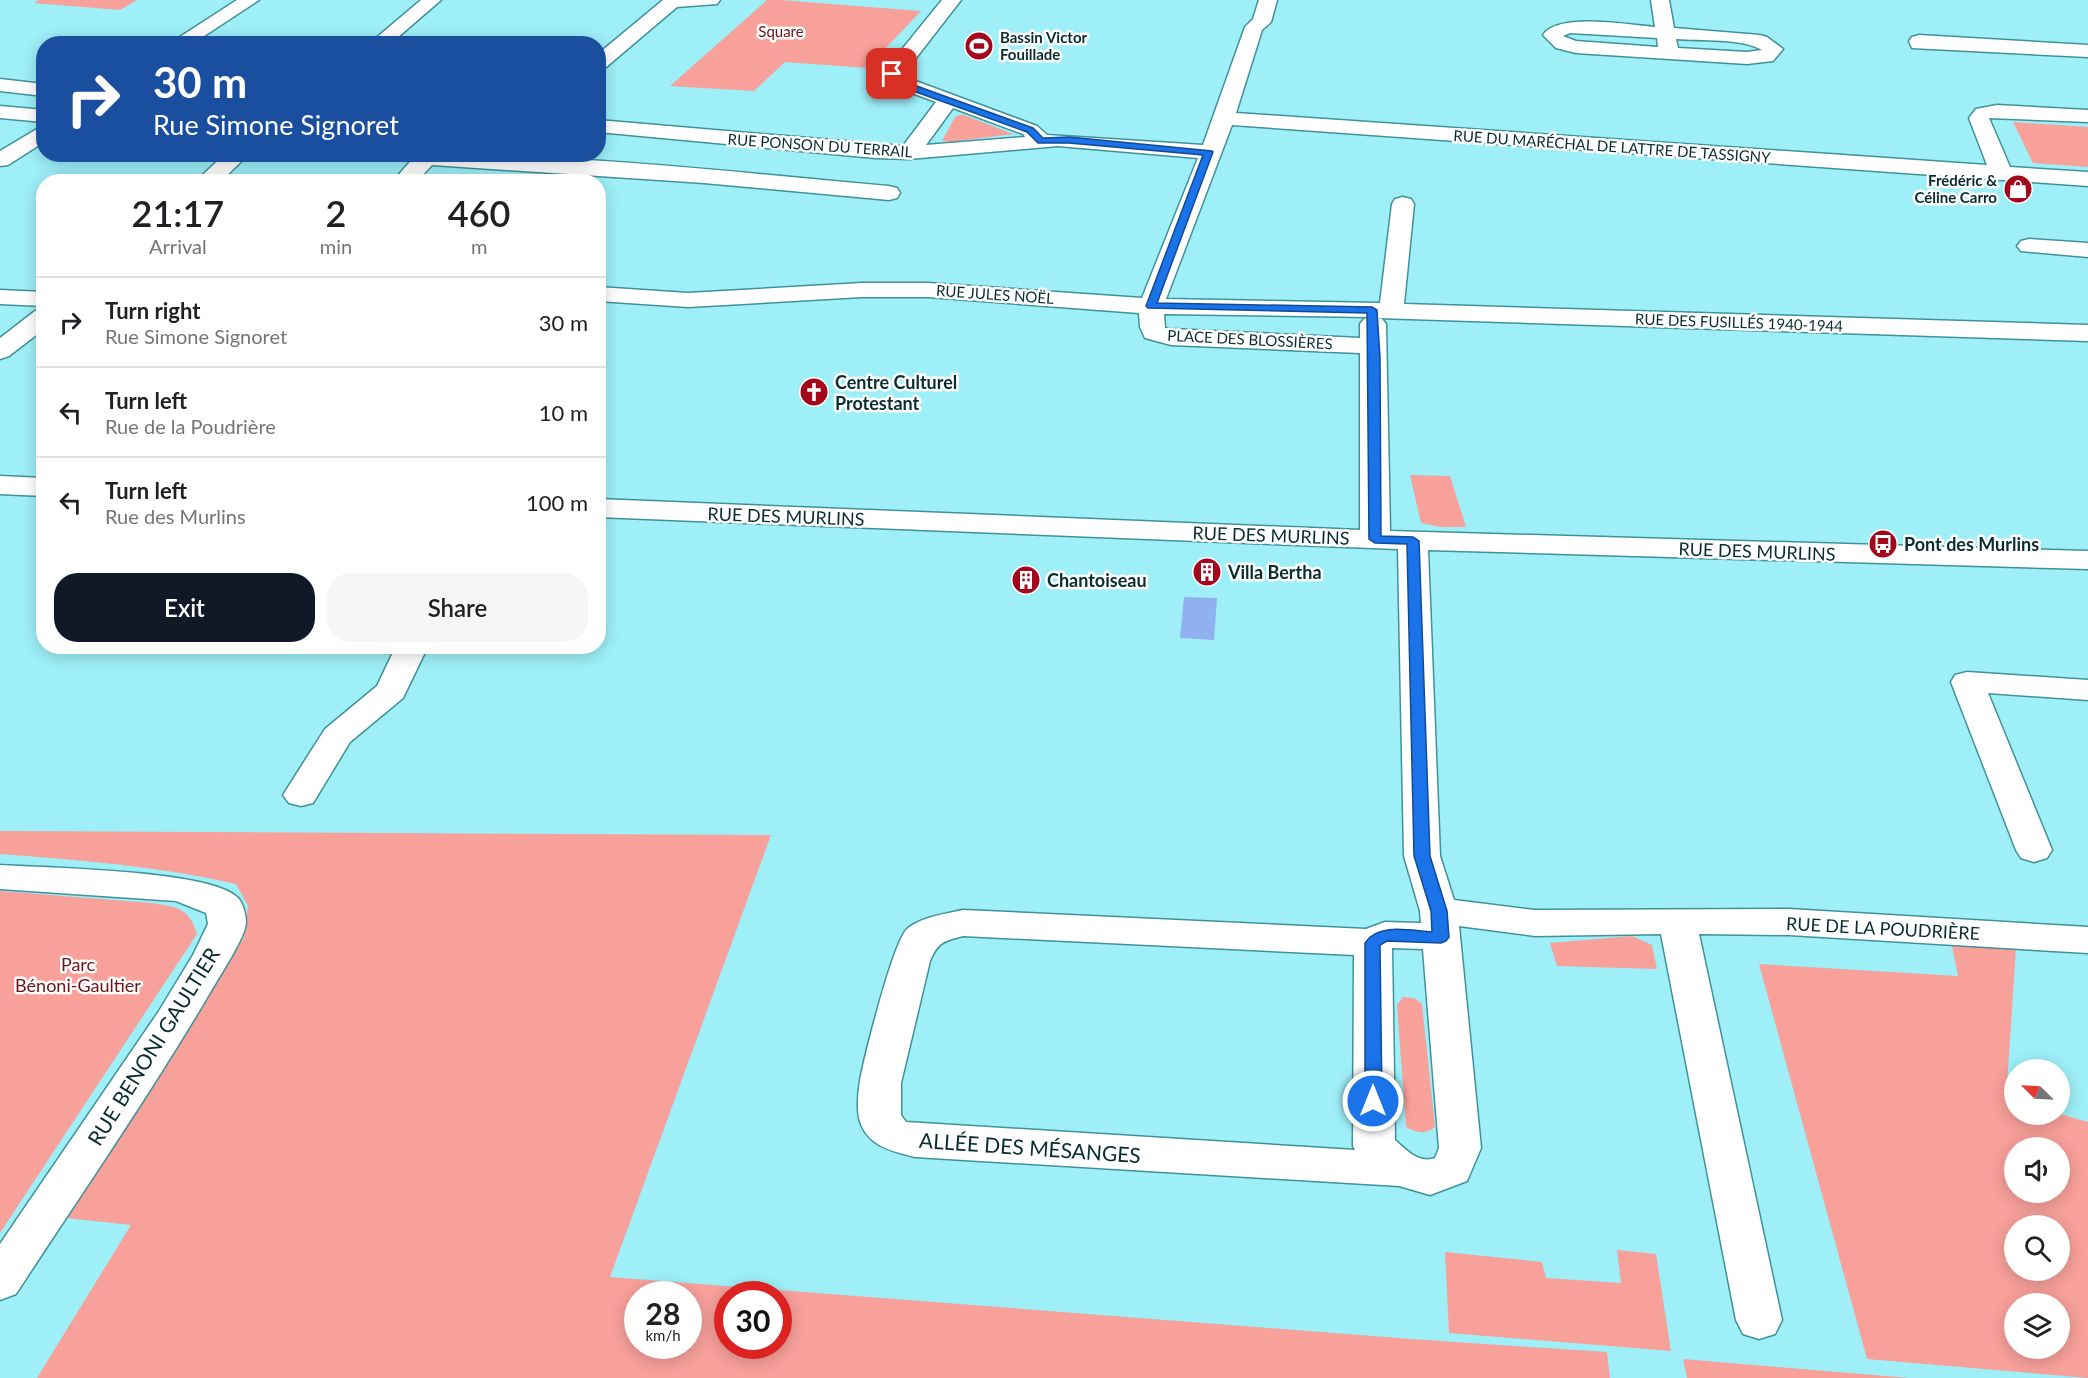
<!DOCTYPE html>
<meta charset="utf-8">
<style>
body{margin:0;font-family:Lato,sans-serif;background:#f6f6f6;color:#202124;height:100vh;display:flex;flex-direction:column;font-size:22px;white-space:nowrap}
*{box-sizing:border-box;margin:0}
p{font-size:20px;color:#757577}
.icon{flex:none;width:33px;height:33px;fill:none;stroke:currentColor;stroke-width:2;stroke-linecap:round;stroke-linejoin:round}
.map{position:relative;flex:1;overflow:hidden}
.panel{position:absolute;left:36px;top:174px;width:570px;height:480px;display:flex;flex-direction:column;background:#fff;border-radius:24px;box-shadow:0 3px 15px #0003}
.panel>*{flex:none}
.top-card{position:absolute;left:36px;top:36px;width:570px;height:126px;border-radius:24px;box-shadow:0 3px 15px #0003;background:#1a4fa0;color:#fff;overflow:hidden}
.needle{width:39px;rotate:294deg}
.controls{position:absolute;left:2004px;top:1059px;display:grid;gap:12px}
.controls a{display:grid;place-items:center;width:66px;height:66px;border-radius:50%;background:#fff;box-shadow:0 3px 15px #0003;font-size:30px}
.speed{position:absolute;left:624px;top:1281px;display:flex;gap:12px;font-size:30px;font-weight:700;text-align:center}
.speed>*{display:grid;place-content:center;width:78px;height:78px;border-radius:50%;background:#fff;box-shadow:0 3px 15px #0003;line-height:1}
.speed small{font-size:15px;font-weight:400}
.speed .limit{border:9px solid #d22;background:#fff;color:#111}
.pin{position:absolute;display:grid;place-items:center;width:51px;height:51px;color:#fff;margin:-26px;border-radius:12px;box-shadow:0 3px 9px #0006}
.me{position:absolute;width:66px;margin:-33px;rotate:0deg;stroke-linejoin:round;filter:drop-shadow(0 0 4px #0008)}
.turn{display:flex;align-items:center;gap:21px;height:126px;padding:0 18px;font-size:27px}
.turn .icon{width:78px;height:78px;stroke-width:2.5}
.turn b{display:block;font-size:42px;line-height:51px}
.eta{display:flex;justify-content:space-evenly;align-items:center;height:102px;text-align:center}
.eta b{font-size:36px;font-weight:600;line-height:42px}
.action{display:flex;gap:12px;margin-top:auto;padding:12px 18px}
.action a{flex:1;height:69px;border-radius:24px;background:#111827;color:#fff;font-size:24px;font-weight:600;line-height:69px;text-align:center}
.action a+a{background:#f6f6f6;color:#202124}
ul{padding:0;list-style:none}
li{display:flex;align-items:center;gap:18px;height:90px;padding:0 18px;border-top:2px solid #e0e0e0}
li div{flex:1}
li b{display:block;font-size:22px}
li em{font-style:normal}
.map>svg:first-child{display:block}
</style>
<div class="map">
<svg width="2088" height="1378" viewBox="0 0 2088 1378">
<rect width="100%" height="100%" fill="#9eeff8"/>
<path fill="#f8a09a" fill-rule="evenodd" d="M39 0H137L120 10 34 3Z
M767 0H780L921 11 867 68 785 62 754 91 670 86Z
M959 115H964L1013 134 950 142 942 141 955 117Z
M2013 122 2088 127V167L2033 163Z
M1410 475 1450 476 1466 527H1440L1421 523Z
M0 831 771 835 610 1277 1411 1339 1607 1352 1610 1378H37L131 1225 66 1218 244 937 248 906 236 884C158 866 79 860 0 854ZM638 1294H688V1346H638ZM728 1294H778V1346H728Z
M0 891 152 903C178 907 189 908 197 934L0 1233Z
M1632 936 1652 945 1657 969 1557 966 1550 943Z
M1952 946 2016 948 2007 1085 2014 1088V1114H2060L2088 1122V1378L1867 1359 1759 964 1958 976ZM2014 1148H2060V1192H2014ZM2014 1226H2060V1270H2014ZM2014 1304H2060V1348H2014Z
M1403 997 1414 998 1422 1004 1435 1127C1424 1135 1418 1133 1406 1127L1397 1005Z
M1617 1250 1656 1254 1671 1351 1449 1333 1445 1252 1542 1262 1546 1278 1621 1283Z
M1683 1359 1909 1378H1687Z"/>
<path fill="#91b0f0" d="M1184 597 1217 598 1214 640 1180 638Z"/>
<g fill="none" stroke-linecap="round" stroke-linejoin="round">
<g stroke="#40929a" stroke-width="3">
<path id="minor" d="M237 0H259L192 44H169Z
M421 0H441L390 44H369Z
M663 0H720L717 4 677 7 605 68 598 70V54Z
M942 0H961L902 76 1037 126 1047 135 1203 145 1245 27 1253 19 1259 0H1277L1271 22 1262 30 1236 113 1987 165 1969 118 1976 109 1997 105 2088 110V122L1989 118 2010 167 2088 172V186L1232 125 1166 299 1380 303 1392 204 1395 199 1403 197 1411 199 1414 204 1404 304 2088 325V341L1378 318 1382 319 1386 324 1390 531 2088 551V569L1428 550 1440 856 1454 900 1535 910 1789 909 2088 927V953L1789 935 1699 934 1782 1320 1775 1334 1759 1339 1743 1334 1736 1320 1661 934 1535 936 1459 926 1481 1148 1467 1181 1430 1195 1399 1186 915 1157C891 1151 866 1146 859 1118 857 1109 858 1091 860 1081 864 1058 893 942 907 929 921 917 945 914 963 910L1366 929 1385 922 1421 923 1420 911 1404 856 1398 549 598 517V499L1360 530V353L1171 345 1145 338 1140 327 1139 313 928 297H862L688 307 598 301V287L688 293 862 283H928L1142 298 1198 158 1058 146 909 159 875 158 598 132V120L903 146 936 102 885 83 882 74ZM953 108 1023 134 1025 137 926 145ZM1164 314 1369 317 1364 319 1360 324V338L1171 329 1165 328ZM963 936 1354 955 1353 1146 1355 1150 906 1122 901 1115V1083L930 961C938 942 944 941 963 936ZM1392 948 1423 949 1439 1148 1435 1158C1419 1164 1406 1150 1395 1140Z
M1651 0H1669L1674 28 1760 35 1767 37 1783 49 1773 61 1747 64 1576 53 1556 48 1543 35C1558 12 1629 25 1655 27ZM1570 33 1657 38 1658 47 1576 41 1563 36ZM1676 39C1700 41 1742 38 1762 50L1747 52 1678 48Z
M1919 35 2088 45V57L1912 48 1909 41 1912 37Z
M0 79 44 84V96L0 91Z
M0 106 44 110V122L0 118Z
M44 127V142L8 165 0 166V151L37 129Z
M225 154H249L220 182H195Z
M417 154C575 154 733 172 889 186L897 188 900 193 897 198 889 200 704 183 432 165 416 182H392Z
M2029 239 2088 243V257L2021 251 2017 246 2021 241Z
M0 290 44 292V306L0 304Z
M44 309V329L9 356 0 359V338L35 311Z
M0 476 44 478V496L0 494Z
M396 646H428L403 698 350 742 313 803 301 806 289 803 283 795 325 729 377 686Z
M1967 672 2088 680V700L1988 693 2052 850 2047 858 2034 862 2021 858 2016 850 1951 682 1955 675Z
M0 865C46 868 208 870 237 897 243 902 246 915 246 923 245 938 219 977 211 991 150 1095 81 1194 16 1294L0 1300V1244L159 1011 193 955 208 924 206 913 176 901 0 889Z"/>
</g>
<use href="#minor" fill="#fff" fill-rule="evenodd"/>
</g>
<path fill="#1a73e8" stroke="#114b97" stroke-width="1.5" d="M889 73H895L896 78 900 80 1033 128 1043 138 1069 137 1212 151 1213 152 1157 303 1372 307 1377 310 1380 358 1381 536 1413 537 1419 541 1430 856 1447 911 1449 937 1446 941 1441 943 1387 941 1380 945 1382 1101 1380 1105 1373 1107 1367 1105 1365 1101V943C1378 922 1412 931 1432 932L1431 911 1414 856 1407 544 1375 543 1369 539 1367 313 1148 308 1146 306 1203 155 1069 143H1038L1027 132 894 84 888 79Z"/>
<defs>
<g id="stadium-disc" transform="scale(1.5)"><circle r="9.5" fill="#a3071b" stroke="#fff"/><path d="M0-5a6.5 5 0 1 0 0 10a6.5 5 0 1 0 0-10ZM-3.5-1.8h7v3.6h-7Z" fill="#fff"/></g>
<g id="shop-disc" transform="scale(1.5)"><circle r="9.5" fill="#a3071b" stroke="#fff"/><path d="M-5-2.5h2.3a2.7 3.5 0 0 1 5.4 0H5L5.5 6h-11ZM-1.5-2.5h3a1.5 2.3 0 0 0-3 0Z" fill="#fff"/></g>
<g id="church-disc" transform="scale(1.5)"><circle r="9.5" fill="#a3071b" stroke="#fff"/><path d="M-1.2-6h2.4v3.5h3.3v2.4h-3.3V6h-2.4V-.1h-3.3v-2.4h3.3Z" fill="#fff"/></g>
<g id="bus-disc" transform="scale(1.5)"><circle r="9.5" fill="#a3071b" stroke="#fff"/><path d="M-5-6H5V4H4V6H2V4H-2V6H-4V4H-5ZM-3.5-4V0h7V-4ZM-3.5 1.2v1.5H-2V1.2ZM2 1.2v1.5H3.5V1.2Z" fill="#fff"/></g>
<g id="building-disc" transform="scale(1.5)"><circle r="9.5" fill="#a3071b" stroke="#fff"/><path d="M-4-6H4V6H1V3H-1V6H-4ZM-2.5-4.3h1.7v1.8h-1.7ZM.8-4.3h1.7v1.8H.8ZM-2.5-1h1.7V.8h-1.7ZM.8-1h1.7V.8H.8Z" fill="#fff"/></g>
</defs>
<g fill-rule="evenodd">
<use href="#stadium-disc" x="979" y="46"/>
<use href="#shop-disc" x="2018" y="189"/>
<use href="#church-disc" x="814" y="392"/>
<use href="#bus-disc" x="1883" y="544"/>
<use href="#building-disc" x="1207" y="572"/>
<use href="#building-disc" x="1026" y="580"/>
</g>
<g text-anchor="middle" dominant-baseline="central" stroke-width="5" stroke-linejoin="round" paint-order="stroke">
<g font-size="15" fill="#6d1216" stroke="#fff">
<text x="781" y="31">Square</text>
</g>
<g font-size="15" font-weight="bold" fill="#092c30" stroke="#fff" text-anchor="start">
<text x="1000" y="37">Bassin Victor<tspan x="1000" dy="17">Fouillade</tspan></text>
<text x="1997" y="180" text-anchor="end">Frédéric &amp;<tspan x="1997" dy="17">Céline Carro</tspan></text>
</g>
<g font-size="15" fill="#092c30" stroke="#fff">
<text transform="translate(820 145) rotate(4)">RUE PONSON DU TERRAIL</text>
<text transform="translate(1612 146) rotate(4)">RUE DU MARÉCHAL DE LATTRE DE TASSIGNY</text>
<text transform="translate(995 294) rotate(4)">RUE JULES NOËL</text>
<text transform="translate(1739 322) rotate(2)">RUE DES FUSILLÉS 1940-1944</text>
<text transform="translate(1250 339) rotate(3)">PLACE DES BLOSSIÈRES</text>
</g>
<g font-size="18" font-weight="bold" fill="#092c30" stroke="#fff" text-anchor="start">
<text x="835" y="382">Centre Culturel<tspan x="835" dy="21">Protestant</tspan></text>
<text x="1904" y="544">Pont des Murlins</text>
<text x="1228" y="572">Villa Bertha</text>
<text x="1047" y="580">Chantoiseau</text>
</g>
<g font-size="18" fill="#092c30" stroke="#fff">
<text transform="translate(786 516) rotate(2)">RUE DES MURLINS</text>
<text transform="translate(1271 535) rotate(2)">RUE DES MURLINS</text>
<text transform="translate(1757 551) rotate(2)">RUE DES MURLINS</text>
<text transform="translate(1883 928) rotate(3)">RUE DE LA POUDRIÈRE</text>
</g>
<g font-size="18" fill="#6d1216" stroke="#fff">
<text x="78" y="964">Parc<tspan x="78" dy="21">Bénoni-Gaultier</tspan></text>
</g>
<g font-size="21" fill="#092c30" stroke="#fff">
<text transform="translate(153 1046) rotate(-58)">RUE BENONI GAULTIER</text>
<text transform="translate(1030 1147) rotate(4)">ALLÉE DES MÉSANGES</text>
</g>
</g>
</svg>
<div class="controls">
<a><svg class="needle" viewBox="-14 -14 28 28"><path d="M0-13l5 13h-10z" fill="#e53935"/><path d="M0 13l5-13h-10z" fill="#757577"/></svg></a>
<a><svg class="icon" aria-label="sound" viewBox="0 0 24 24"><path d="M4 9h4l5-4v14l-5-4H4zM17 9q2 3 0 6"/></svg></a>
<a><svg class="icon" aria-label="search" viewBox="0 0 24 24"><circle cx="10" cy="10" r="6"/><path d="M15 15l6 6"/></svg></a>
<a><svg class="icon" aria-label="layers" viewBox="0 0 24 24"><path d="M12 4l9 5-9 5-9-5zM3 14l9 5 9-5"/></svg></a>
</div>
<div class="speed"><div>28<small>km/h</small></div><div class="limit">30</div></div>
<div class="pin" style="left:892px;top:74px;background:#d93025"><svg class="icon" aria-label="arrive" viewBox="0 0 24 24"><path d="M6 21V4h12l-3 4 3 4H6"/></svg></div>
<svg class="me" style="left:1373px;top:1101px" viewBox="-20 -20 40 40"><circle r="17" fill="#1a73e8" stroke="#fff" stroke-width="3"/><path d="M0-11L8 9 0 5-8 9z" fill="#fff"/></svg>
<div class="top-card">
<div class="turn"><svg class="icon" aria-label="right" viewBox="0 0 24 24"><path d="M7 20v-9h11M14 6l5 5-5 5"/></svg><div><b>30 m</b>Rue Simone Signoret</div></div>
</div>
<section class="panel">
<div class="eta">
<div><b>21:17</b><p>Arrival</p></div>
<div><b>2</b><p>min</p></div>
<div><b>460</b><p>m</p></div>
</div>
<ul>
<li><svg class="icon" aria-label="right" viewBox="0 0 24 24"><path d="M7 20v-9h11M14 6l5 5-5 5"/></svg><div><b>Turn right</b><p>Rue Simone Signoret</p></div><em>30 m</em></li>
<li><svg class="icon" aria-label="left" viewBox="0 0 24 24"><path d="M17 20v-9H6M10 6l-5 5 5 5"/></svg><div><b>Turn left</b><p>Rue de la Poudrière</p></div><em>10 m</em></li>
<li><svg class="icon" aria-label="left" viewBox="0 0 24 24"><path d="M17 20v-9H6M10 6l-5 5 5 5"/></svg><div><b>Turn left</b><p>Rue des Murlins</p></div><em>100 m</em></li>
</ul>
<div class="action"><a>Exit</a><a>Share</a></div>
</section>
</div>
